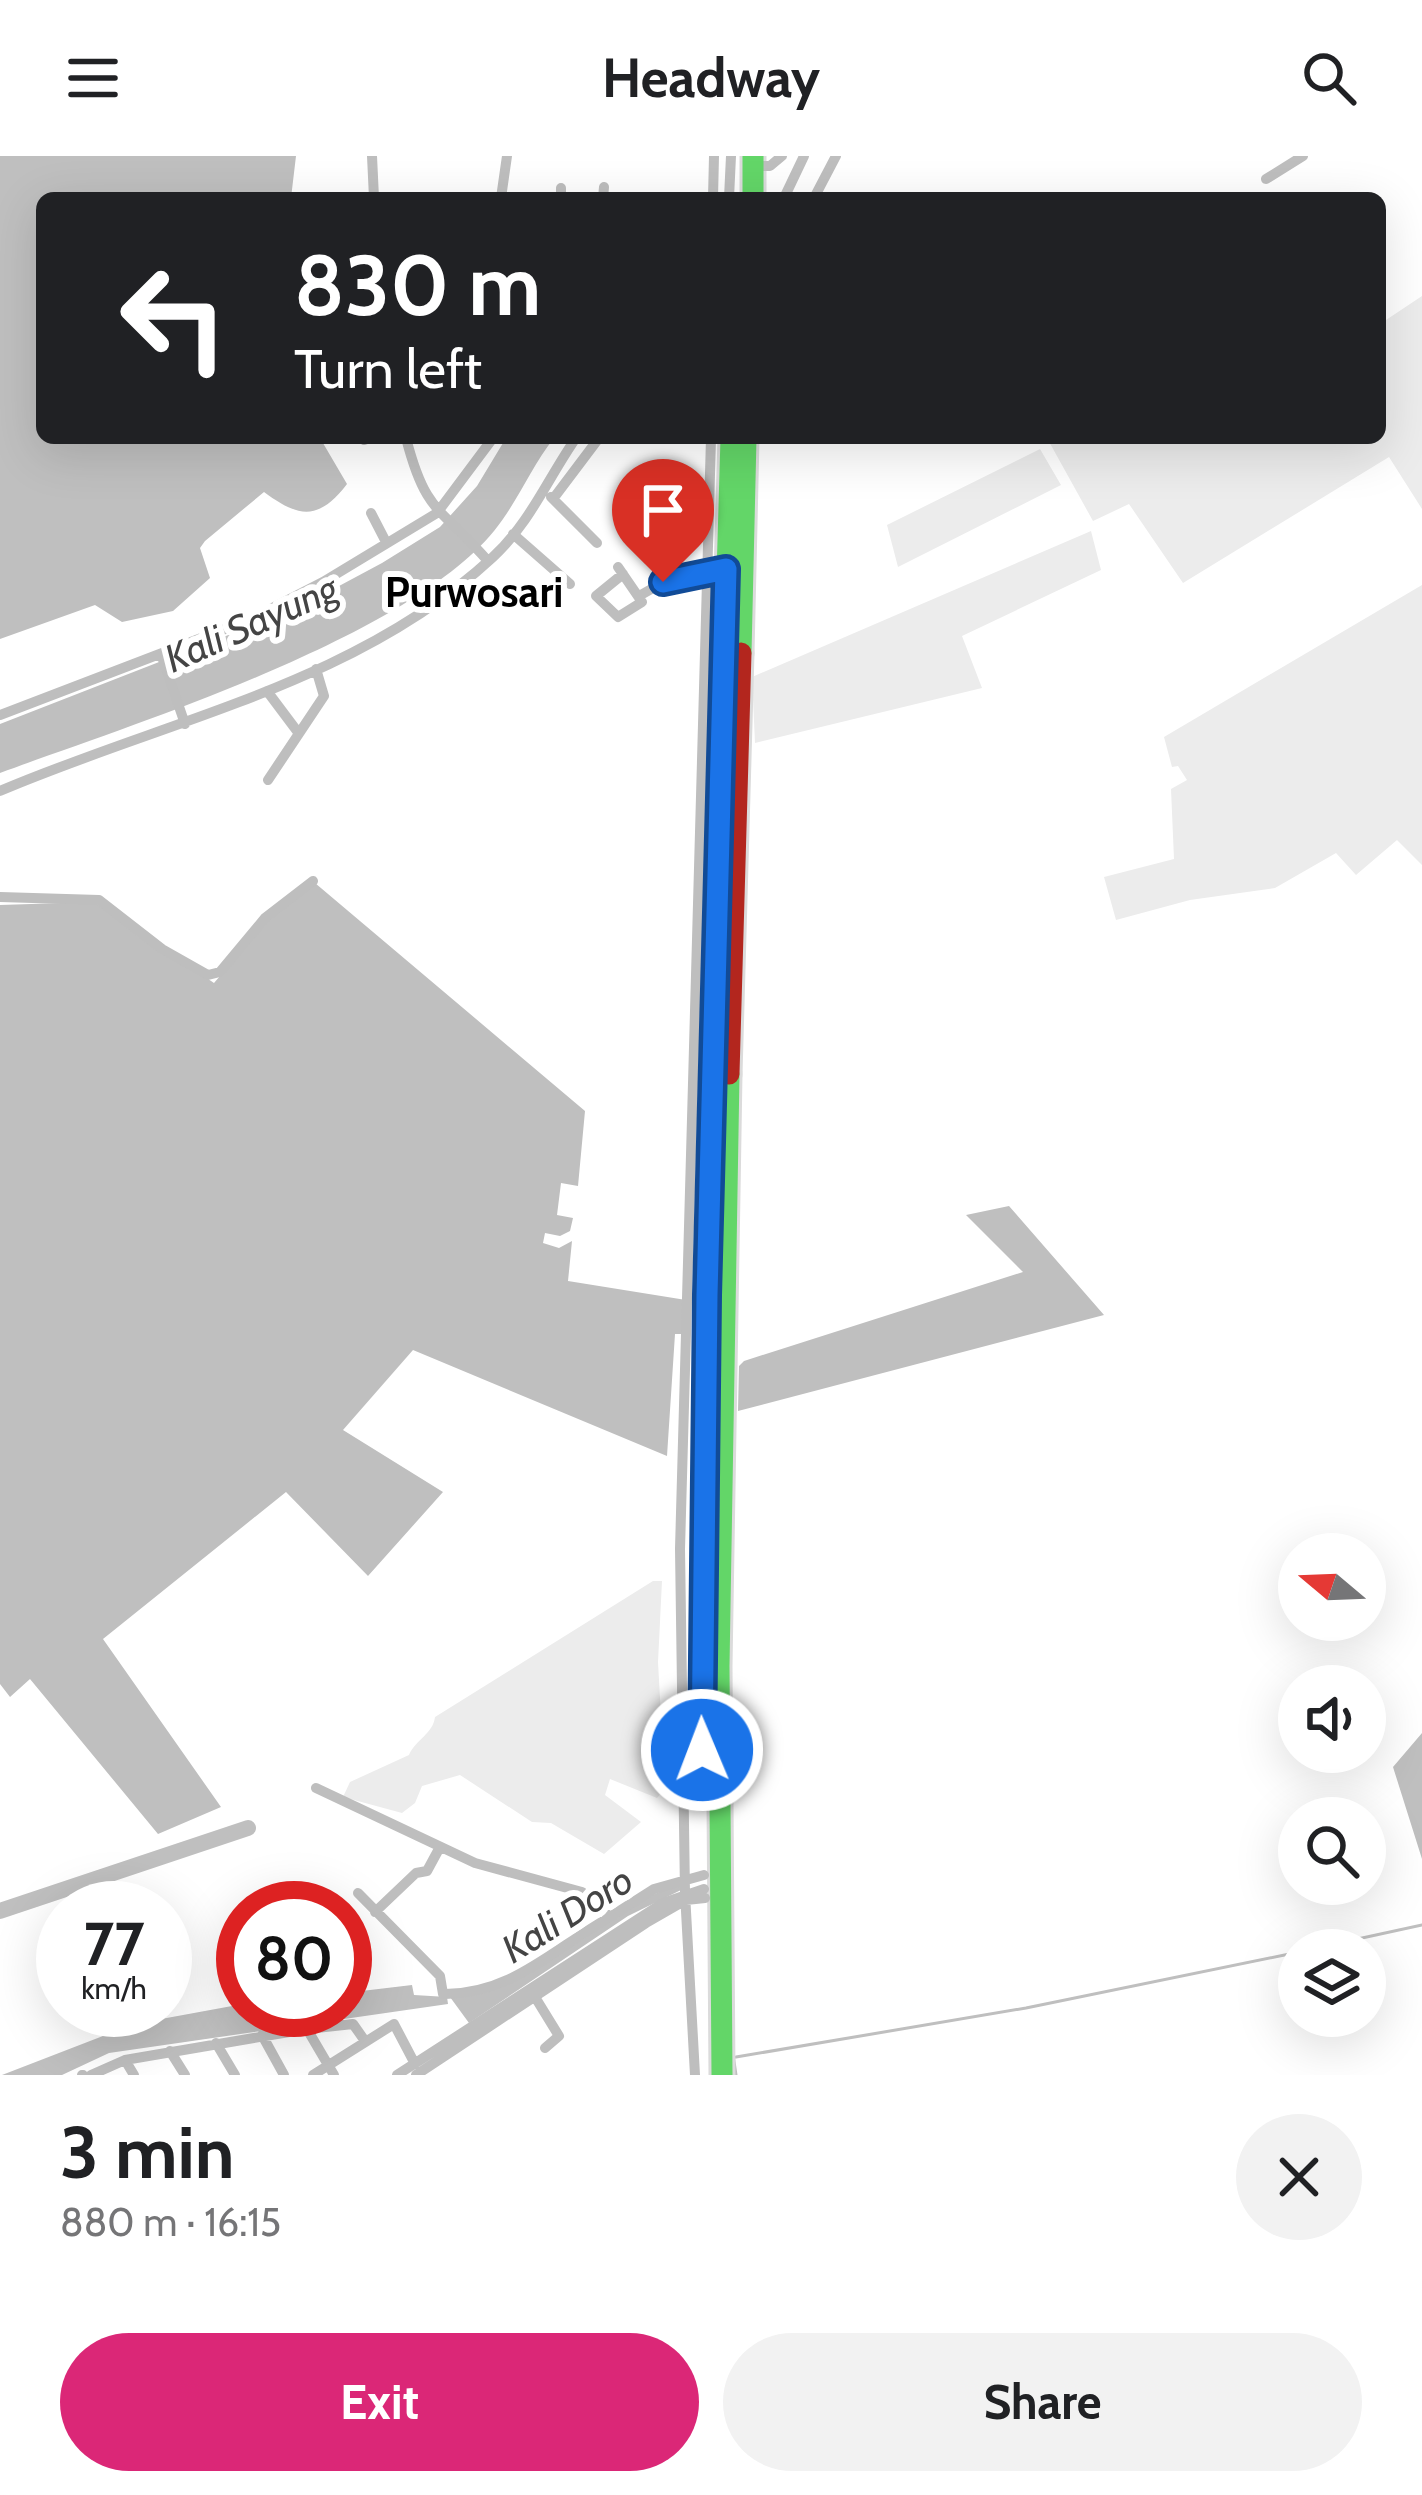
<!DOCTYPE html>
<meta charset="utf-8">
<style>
body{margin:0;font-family:Cabin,sans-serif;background:#f2f2f2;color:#202124;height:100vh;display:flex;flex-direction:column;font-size:45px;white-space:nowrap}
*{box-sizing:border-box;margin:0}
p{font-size:39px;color:#757577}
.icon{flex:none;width:66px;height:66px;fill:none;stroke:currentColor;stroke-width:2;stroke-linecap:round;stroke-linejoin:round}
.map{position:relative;height:1919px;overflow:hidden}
.details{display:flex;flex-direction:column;background:#fff;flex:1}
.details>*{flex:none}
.guide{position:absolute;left:36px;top:36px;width:1350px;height:252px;border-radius:18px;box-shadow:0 12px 48px #0002;background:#202124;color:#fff;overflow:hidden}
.needle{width:78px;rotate:289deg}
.tools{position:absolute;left:1278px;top:1377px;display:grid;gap:24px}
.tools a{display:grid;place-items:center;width:108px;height:108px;border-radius:50%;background:#fff;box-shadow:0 12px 48px #0002;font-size:60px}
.speed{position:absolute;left:36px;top:1725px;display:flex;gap:24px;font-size:60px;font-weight:700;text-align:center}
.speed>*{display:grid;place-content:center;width:156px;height:156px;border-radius:50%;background:#fff;box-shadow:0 12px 48px #0002;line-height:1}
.speed small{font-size:30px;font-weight:400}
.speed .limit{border:18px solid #d22;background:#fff;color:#111}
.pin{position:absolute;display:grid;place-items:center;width:102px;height:102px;color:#fff;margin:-123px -51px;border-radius:50% 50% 50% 0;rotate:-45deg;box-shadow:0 0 12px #0007}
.pin .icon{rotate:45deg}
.me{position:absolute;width:132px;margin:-66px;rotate:359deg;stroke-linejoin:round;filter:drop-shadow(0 0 9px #0008)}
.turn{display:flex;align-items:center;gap:42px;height:252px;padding:0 60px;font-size:54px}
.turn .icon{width:156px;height:156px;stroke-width:2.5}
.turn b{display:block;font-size:84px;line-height:102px}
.round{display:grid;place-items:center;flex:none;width:126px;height:126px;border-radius:63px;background:#f2f2f2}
.headline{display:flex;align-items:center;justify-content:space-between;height:204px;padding:0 60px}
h1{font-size:72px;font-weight:700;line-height:90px}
.primary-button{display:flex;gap:24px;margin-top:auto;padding:24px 60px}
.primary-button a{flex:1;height:138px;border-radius:72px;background:#db2777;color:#fff;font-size:48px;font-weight:700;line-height:138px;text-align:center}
.primary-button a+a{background:#f2f2f2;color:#202124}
header{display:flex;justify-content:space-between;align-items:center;height:156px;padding:0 60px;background:#fff;font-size:54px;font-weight:700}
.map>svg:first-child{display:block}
</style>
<header><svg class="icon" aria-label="menu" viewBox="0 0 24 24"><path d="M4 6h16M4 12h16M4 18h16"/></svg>Headway<svg class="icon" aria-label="search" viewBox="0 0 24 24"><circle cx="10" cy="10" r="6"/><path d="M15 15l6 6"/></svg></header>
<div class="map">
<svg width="1422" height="1919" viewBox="0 0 1422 1919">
<rect width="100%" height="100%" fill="#fff"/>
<path fill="#ececec" d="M1422 140V353L1389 301 1183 427 1129 348 1093 365 1047 282H1380V168Z
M1040 293 1061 329 898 411 887 369Z
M1091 375 1101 414 962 480 982 532 755 587 752 521Z
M1422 429V709L1397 684 1356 719 1336 697 1275 732 1190 744 1116 764 1104 721 1174 703 1171 633 1187 624 1178 610 1172 611 1164 581Z
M653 1425H662L658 1506 665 1633 657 1642 610 1623 605 1639 641 1666 604 1698 551 1667 532 1666 460 1619 422 1630 415 1647 402 1657 343 1641 350 1626 409 1599C416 1583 433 1578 435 1561Z"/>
<path fill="#bfbfbf" d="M0 0H296L291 42H42V282H320L347 328C318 366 298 361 264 336L205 385 200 392 210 422 173 455 122 466 95 449 0 483Z
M506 282H554C531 311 517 347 494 375 405 483 133 568 0 617V568L298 452 382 407 440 371 477 330Z
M315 727 585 955 578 1030 561 1027 557 1059 573 1062 570 1075 560 1080 545 1077 543 1087 559 1092 572 1085 568 1125 686 1144 685 1178H675L667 1300 413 1194 343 1274 443 1336 368 1420 286 1336 103 1483 221 1651 158 1678 30 1523 10 1541 0 1528V749L94 746 214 827 275 756Z
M1009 1050 1104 1159 738 1255 739 1210 744 1205 1023 1116 966 1059Z
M1422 1577V1703L1393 1611Z
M680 1728 681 1734 628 1760 469 1867 450 1841C540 1836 597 1754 680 1728Z
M412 1829 414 1839 447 1841 448 1848 109 1897 62 1919H2L134 1868 243 1848V1854H345V1837Z"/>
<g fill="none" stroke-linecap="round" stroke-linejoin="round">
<path stroke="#bfbfbf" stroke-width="3" d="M731 1330 732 1262
M1307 1794 1422 1769
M732 1892 736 1919
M736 1901 1026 1852 1299 1796"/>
<path stroke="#bfbfbf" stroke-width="10" d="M784 42 804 0"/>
<path stroke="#bfbfbf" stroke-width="16" d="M0 1755 248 1672"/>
<g stroke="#dbdbdb" stroke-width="27">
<path id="fast" d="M753 0V42
M741 497 746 282
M723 556 731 282
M722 1919 719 1510 729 918"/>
</g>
<g stroke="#dbdbdb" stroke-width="27">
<path id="slow" d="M709 1031 723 556"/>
</g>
<g stroke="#dbdbdb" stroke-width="27">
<path id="jam" d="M729 918 741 497
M701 1582 707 1164"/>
</g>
<path stroke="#bebebe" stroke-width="10" d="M372 0 374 42
M754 10H770L782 0
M1266 23 1303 0
M561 32V42
M501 42 507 0
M603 42 604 31
M713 42 714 0
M729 42 731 0
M814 42 836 0
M406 282C426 359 440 350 488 405
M364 284 370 282
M551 341 597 387
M553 343 599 282
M371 357 386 386
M513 378 570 428
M618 411 642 446 618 461 596 440 623 418
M639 440 669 423 711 414
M161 498 185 568
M267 535 297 575
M0 559 251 463 323 426 437 357 493 282
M268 624 324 540 316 513
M0 635C166 564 356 528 493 401 530 367 548 322 576 282
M0 741 99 744 162 793 208 819 220 816 265 762 313 725
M316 1632 475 1707 582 1736 610 1761 654 1733 704 1719
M358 1737 440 1820 443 1838C511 1839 553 1793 610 1761
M375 1756 416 1717 427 1715 440 1691
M535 1841 559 1880 545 1892
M307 1873 353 1868 365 1885
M262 1879 284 1919
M216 1887 235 1919
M170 1895 185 1919
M82 1919H83
M91 1919 125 1904
M134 1919 125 1904 307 1873 334 1919
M313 1919 394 1868 415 1908
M397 1919 663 1747 704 1733
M416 1919 646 1767 686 1744 705 1742
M695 1919 685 1737 680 1393 711 282"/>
<use href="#fast" stroke="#63d668" stroke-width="21"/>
<use href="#slow" stroke="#ff974d" stroke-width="21"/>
<use href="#jam" stroke="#b3261e" stroke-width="21"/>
</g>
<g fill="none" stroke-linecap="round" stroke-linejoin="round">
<g stroke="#114b97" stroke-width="30">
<path id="route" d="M663 426 726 413 707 1139 702 1594"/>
</g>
<use href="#route" stroke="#1a73e8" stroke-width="21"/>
</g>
<g text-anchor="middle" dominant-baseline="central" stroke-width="12" stroke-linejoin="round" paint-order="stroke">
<g font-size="39" font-style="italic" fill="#444" stroke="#fff">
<text transform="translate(251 467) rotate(-24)">Kali Sayung</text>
<text transform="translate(567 1758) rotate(-32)">Kali Doro</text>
</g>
<g font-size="42" font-weight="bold" fill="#000" stroke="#fff">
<text x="474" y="436">Purwosari</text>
</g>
</g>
</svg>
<div class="tools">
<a><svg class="needle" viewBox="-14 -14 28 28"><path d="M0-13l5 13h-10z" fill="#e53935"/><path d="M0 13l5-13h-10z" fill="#757577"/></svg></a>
<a><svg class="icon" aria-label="sound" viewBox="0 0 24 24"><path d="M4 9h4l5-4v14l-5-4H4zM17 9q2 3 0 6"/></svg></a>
<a><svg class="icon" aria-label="search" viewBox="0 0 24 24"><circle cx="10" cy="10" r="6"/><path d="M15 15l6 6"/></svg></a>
<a><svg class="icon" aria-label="layers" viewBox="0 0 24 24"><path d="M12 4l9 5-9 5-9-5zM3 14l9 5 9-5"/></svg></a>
</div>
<div class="speed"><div>77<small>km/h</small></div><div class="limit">80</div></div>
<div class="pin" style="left:663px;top:426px;background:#d93025"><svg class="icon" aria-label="arrive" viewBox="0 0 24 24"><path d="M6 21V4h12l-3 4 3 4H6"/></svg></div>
<svg class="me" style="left:702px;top:1594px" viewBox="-20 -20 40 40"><circle r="17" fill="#1a73e8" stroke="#fff" stroke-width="3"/><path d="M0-11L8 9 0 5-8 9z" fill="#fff"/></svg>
<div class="guide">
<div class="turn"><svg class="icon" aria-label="left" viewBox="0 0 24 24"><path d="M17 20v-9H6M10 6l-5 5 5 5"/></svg><div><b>830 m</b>Turn left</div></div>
</div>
</div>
<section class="details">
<div class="headline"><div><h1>3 min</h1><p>880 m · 16:15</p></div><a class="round"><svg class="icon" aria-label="close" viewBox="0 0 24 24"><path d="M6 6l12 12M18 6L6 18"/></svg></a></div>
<div class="primary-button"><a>Exit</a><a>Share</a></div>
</section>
